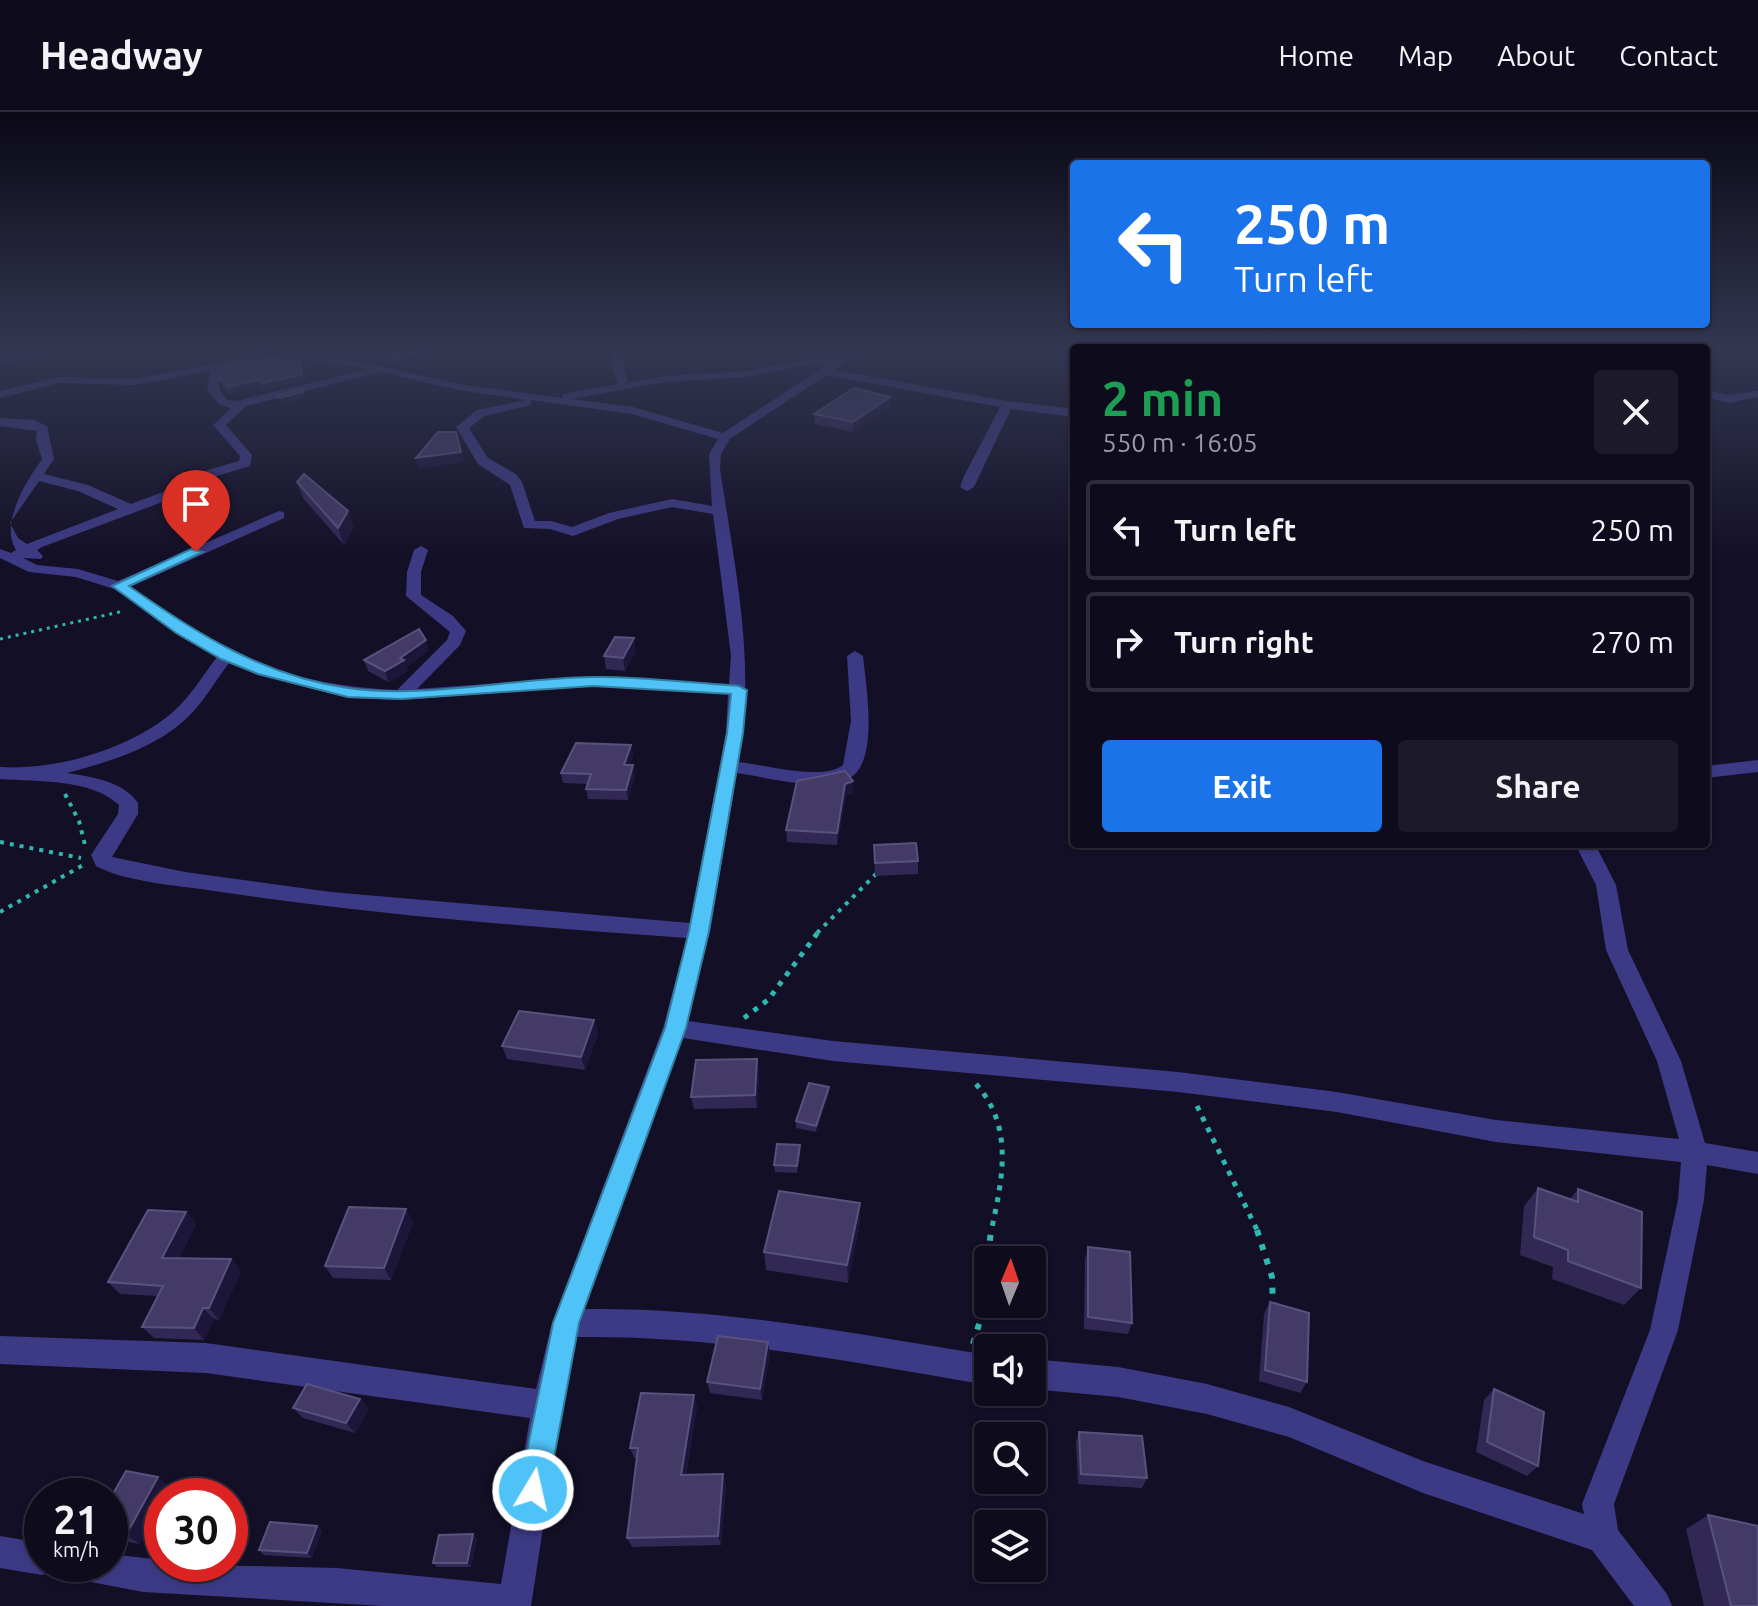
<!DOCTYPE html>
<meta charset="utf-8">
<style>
body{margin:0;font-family:Ubuntu,sans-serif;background:#1c1929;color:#f1f3f6;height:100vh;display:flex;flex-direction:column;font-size:30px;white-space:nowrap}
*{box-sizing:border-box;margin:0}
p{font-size:26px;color:#9b9ba3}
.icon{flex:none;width:44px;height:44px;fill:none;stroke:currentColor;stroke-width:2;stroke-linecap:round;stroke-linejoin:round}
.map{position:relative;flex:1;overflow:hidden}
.side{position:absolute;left:1070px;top:232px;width:640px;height:504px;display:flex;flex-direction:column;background:#0e0b1c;border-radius:8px;box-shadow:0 2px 6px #0004,0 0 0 2px #2e2b3b}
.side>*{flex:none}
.guide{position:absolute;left:1070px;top:48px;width:640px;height:168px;border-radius:8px;box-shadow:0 2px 6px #0004,0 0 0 2px #2e2b3b;background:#1a73e8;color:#fff;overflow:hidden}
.needle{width:52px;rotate:2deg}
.controls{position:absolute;left:974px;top:1134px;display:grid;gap:16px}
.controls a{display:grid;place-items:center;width:72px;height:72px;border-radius:8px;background:#0e0b1c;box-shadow:0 2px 6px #0004,0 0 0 2px #2e2b3b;font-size:40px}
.speed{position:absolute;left:24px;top:1366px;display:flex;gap:16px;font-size:40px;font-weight:700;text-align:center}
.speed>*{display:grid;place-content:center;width:104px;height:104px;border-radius:50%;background:#0e0b1c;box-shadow:0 2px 6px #0004,0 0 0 2px #2e2b3b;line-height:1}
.speed small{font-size:20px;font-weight:400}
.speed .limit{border:12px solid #d22;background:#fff;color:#111}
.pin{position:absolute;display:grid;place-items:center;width:68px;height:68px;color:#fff;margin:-82px -34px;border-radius:50% 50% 50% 0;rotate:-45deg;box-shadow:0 0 8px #0007}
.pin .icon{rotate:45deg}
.me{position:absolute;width:88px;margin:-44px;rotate:9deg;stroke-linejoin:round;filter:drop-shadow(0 0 6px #0008)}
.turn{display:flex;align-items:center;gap:28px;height:168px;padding:0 32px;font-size:36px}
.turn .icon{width:104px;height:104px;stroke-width:2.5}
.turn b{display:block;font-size:56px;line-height:68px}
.round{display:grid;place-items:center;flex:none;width:84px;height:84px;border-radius:8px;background:#1c1929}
.overview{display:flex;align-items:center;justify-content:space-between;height:136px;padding:0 32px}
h1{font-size:48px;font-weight:600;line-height:60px;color:#1e9e55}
.primary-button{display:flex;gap:16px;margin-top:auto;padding:16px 32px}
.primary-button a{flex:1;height:92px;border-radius:8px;background:#1a73e8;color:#fff;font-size:32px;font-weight:600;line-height:92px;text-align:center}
.primary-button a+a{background:#1c1929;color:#f1f3f6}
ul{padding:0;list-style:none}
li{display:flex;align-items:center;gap:24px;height:100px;margin:0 16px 12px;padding:0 16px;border:4px solid #2e2b3b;border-radius:8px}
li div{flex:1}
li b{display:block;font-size:30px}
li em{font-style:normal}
header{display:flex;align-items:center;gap:48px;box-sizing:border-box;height:112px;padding:0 40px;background:#0e0b1c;border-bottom:2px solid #2e2b3b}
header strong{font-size:38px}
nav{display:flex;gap:44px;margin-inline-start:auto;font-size:28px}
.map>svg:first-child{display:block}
</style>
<header>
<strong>Headway</strong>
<nav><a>Home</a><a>Map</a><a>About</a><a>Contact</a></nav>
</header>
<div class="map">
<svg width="1758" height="1494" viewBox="0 0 1758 1494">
<rect width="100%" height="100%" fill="#130f26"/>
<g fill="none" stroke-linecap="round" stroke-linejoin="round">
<path fill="#0c2248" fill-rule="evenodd" d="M0 239H58L47 245 0 251Z"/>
<path stroke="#2fb8b0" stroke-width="3" stroke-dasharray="3 5" stroke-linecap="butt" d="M0 527 124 499"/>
<path stroke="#2fb8b0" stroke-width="4" stroke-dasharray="4 6" stroke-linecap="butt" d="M65 682 79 709 85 733
M0 730 81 746
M0 800 85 752
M817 821 878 760"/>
<path stroke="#2fb8b0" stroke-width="5" stroke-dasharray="5 7" stroke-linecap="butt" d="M744 906 768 888 819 819
M976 972C1015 1016 1002 1068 991 1120
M1197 994 1258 1120"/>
<path stroke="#2fb8b0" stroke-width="6" stroke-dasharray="6 9" stroke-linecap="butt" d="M1257 1118 1272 1165 1273 1196
M973 1232 983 1199 991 1118"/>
<path fill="#3d3a85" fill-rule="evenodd" d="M613 239H623L624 258 628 270 665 264 746 259 816 246H838L849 239H861L834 258 1007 289 1074 297V305L1011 297 974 375 967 379 960 375 964 364 1000 295 826 263 730 327 721 342 720 357C735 456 756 551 739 650 764 653 824 669 843 653L851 609 847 544 855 539 863 544C866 573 880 652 848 667 821 680 765 665 737 661L710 819 688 909 833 929 1178 960 1337 980 1496 1008 1679 1027 1657 949 1606 838 1596 773 1575 732H1595L1616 773 1628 838 1681 949 1705 1031 1758 1040V1062L1707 1053 1704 1088 1678 1218 1614 1392 1618 1418 1667 1482 1672 1494H1634L1592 1438 1423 1381 1289 1325 1207 1302 1118 1285 1032 1277V1247L1118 1255 1207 1272 1289 1295 1423 1349 1584 1402 1582 1392 1650 1218 1678 1088 1681 1050 1496 1030 1337 1000 1178 980 833 949 683 926 585 1197C721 1195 854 1222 988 1243V1273C851 1250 716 1223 577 1225L562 1293 531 1494H383L143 1480 60 1464 56 1453 54 1459 42 1463 0 1456V1424L42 1431V1452H110V1442L162 1448V1452L337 1456 501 1472 530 1306 206 1261 0 1252V1224L206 1231 536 1277 552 1211 663 916 687 826C531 815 375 803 221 780 185 774 127 771 96 754L91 743 118 702 119 693C90 666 37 670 0 667V655C55 659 131 637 174 599 191 584 203 563 217 545L114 477 76 465 29 460 0 446V437L11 441 16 438C0 413 24 372 42 347L36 328 37 319 0 314V306L34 308 47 314 54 347 44 362 88 373 131 392 171 377 190 363 239 349 240 344 213 313 231 296 219 292 207 277 211 259 134 273 58 271 0 286V279L58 265 134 267 245 246 302 241 368 251 459 272 562 286 563 282 618 272 612 258ZM302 247 368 257 235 289 227 288 219 277 222 257ZM816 252H828L723 321 633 295 571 287 665 270 746 265ZM381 260 459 278 526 288 477 298 456 315 478 352 510 373 524 416 550 417 573 424 618 407 672 395 713 402 731 544 729 572 593 564 417 577 460 533 466 519 453 504 421 483V460L428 438 421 434 414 438 407 460 406 484 450 520 447 528 397 578C341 576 285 565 234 542 198 525 164 496 130 475L284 406V400L279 399 118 469 78 457 37 453 23 446 41 447 43 444 37 438 42 435 181 383 200 369 250 354 252 343 226 313 246 294ZM531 288 632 302 718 327 709 342 712 394 672 387 609 401 572 415 551 409H535L522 370 516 362 488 346 469 316 485 304 531 293ZM39 369 78 379 118 397 27 432 18 426 10 411ZM229 551 258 563 348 586 401 588 593 574 728 582 726 621 690 811 331 780 185 760 112 745 138 702V691C123 669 92 665 67 661 109 650 155 636 187 606 204 590 215 569 229 551Z
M1706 278 1729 283 1758 279V285L1729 291 1706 285Z
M1758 648V660L1706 666V654Z"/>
</g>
<path fill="#312854" d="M347 239H380L365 247 348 244Z
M392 239H434L399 255 386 252 384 245Z
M302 250 304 269 266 278 261 274 231 282 223 274 220 267Z
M890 285V295L853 320 815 312 814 302Z
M297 370 348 399 354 415 344 433 303 386Z
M429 538 406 555 408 559 388 570 368 559 364 548Z
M636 539 625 559 606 557 604 544Z
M631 633 633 643 629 653 635 663 628 688 588 687 586 677 588 672 563 671 561 661Z
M797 669 853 681 846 684 837 733 787 730 786 718Z
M874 733 918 749V762L875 764Z
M594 908 598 922 585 958 507 947 502 934Z
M757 947 759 960 757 996 694 997 691 985Z
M829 981 816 1020 796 1016V1009Z
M800 1033V1039L797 1061 775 1060 774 1053Z
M1538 1076 1570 1087 1578 1077 1641 1176 1624 1193 1552 1167 1553 1155 1520 1143 1524 1094Z
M860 1091V1110L848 1171 766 1158 764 1140Z
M186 1100 196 1112 179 1146 231 1147 241 1159 219 1208 214 1207 204 1228 154 1226 142 1215 157 1184 120 1182 108 1170Z
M413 1110 391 1168 333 1166 325 1154Z
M1088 1135 1132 1211 1128 1222 1084 1217 1085 1147Z
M1270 1190 1307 1270 1300 1281 1259 1269 1264 1202Z
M770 1241 762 1288 710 1281 707 1270Z
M1494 1277 1538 1354 1527 1364 1476 1340 1484 1288Z
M697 1294 686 1363 726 1372 721 1433 632 1435 627 1426 637 1346H634L630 1336Z
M293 1296 369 1297 355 1321 303 1306Z
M1079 1320 1147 1366 1142 1376 1078 1372 1076 1330Z
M171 1375 139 1432 110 1426V1387Z
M1708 1403 1758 1494H1704L1686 1417Z
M317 1414 322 1418 312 1446 264 1443 259 1438Z
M473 1422 477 1427 471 1455H437L433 1451Z"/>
<path fill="#1d163a" d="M241 239H291L243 243Z
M365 239H380L365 247 363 240Z
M416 239H434L399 255 397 248Z
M1706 239H1725L1706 243Z
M300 243 302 250 304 269 266 278 263 271Z
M259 267 261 274 231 282 229 275Z
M303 277 305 285 281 292 279 286Z
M890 285V295L853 320V310Z
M461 340 464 350 419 357 416 346Z
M348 399 354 415 344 433 338 416Z
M634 526 636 539 625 559 623 546Z
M426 528 429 538 406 555 408 559 388 570 385 559Z
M631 633 633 643 626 663 624 653Z
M633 653 635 663 628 688 626 678Z
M853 669V681L846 684 837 733V721L845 672Z
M594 908 598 922 585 958 581 945Z
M757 947 759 960 757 996 755 983Z
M829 975V981L816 1020V1014Z
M860 1091V1110L848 1171 847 1153Z
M406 1097 413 1110 391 1168 384 1156Z
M186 1100 196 1112 173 1158 162 1146Z
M231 1147 241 1159 219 1208 209 1196Z
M203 1196 214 1207 204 1228 194 1216Z
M768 1230 770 1241 762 1288 760 1277Z
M694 1283 697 1294 684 1373 681 1363Z
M360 1287 369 1297 355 1321 346 1311Z
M723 1362 726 1372 721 1433 718 1424Z
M158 1365 171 1375 166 1384H162V1391L139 1432 126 1423Z
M317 1414 322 1418 312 1446 307 1441Z
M473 1422 477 1427 471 1455 467 1451Z"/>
<path fill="#433a66" stroke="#5a527e" stroke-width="2" d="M392 239H416L397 248 384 245Z
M300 243 302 262 263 271 259 267 229 275 220 267 222 255 246 250Z
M854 276 890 285 853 310 814 302Z
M303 277V280L279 286 276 284Z
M438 320H456L461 340 416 346Z
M304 362 348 399 338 416 297 370Z
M419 517 426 528 400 546 404 548 385 559 364 548Z
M615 525 634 526 623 546 604 544Z
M576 631 631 633 624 653H633L626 678 586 677 591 662 561 661Z
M845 659 853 669 845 672 837 721 786 718 797 669Z
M916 731 918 749 875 751 874 733Z
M519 899 594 908 581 945 502 934Z
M757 947 755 983 691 985 696 948Z
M809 971 829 975 816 1014 796 1009Z
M777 1032 800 1033 797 1054 774 1053Z
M1538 1076 1578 1090V1077L1642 1100 1641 1176 1568 1149V1138L1534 1125Z
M779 1079 860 1091 847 1153 764 1140Z
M349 1095 406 1097 384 1156 325 1154Z
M148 1098 186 1100 162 1146 231 1147 209 1196H203L194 1216 142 1215 163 1174 108 1170Z
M1088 1135 1130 1140 1132 1211 1088 1205Z
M1270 1190 1309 1201 1307 1270 1265 1258Z
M718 1224 768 1230 760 1277 707 1270Z
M307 1272 360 1287 346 1311 293 1296Z
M1494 1277 1544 1300 1538 1354 1487 1330Z
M641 1281 694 1283 681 1363 723 1362 718 1424 627 1426 638 1336H630Z
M1079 1320 1142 1324 1147 1366 1081 1362Z
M126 1359 158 1365 126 1423 110 1420V1387Z
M1708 1403 1758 1414V1494H1731Z
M270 1410 317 1414 307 1441 259 1438Z
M473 1422 467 1451H433L439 1423Z"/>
<linearGradient id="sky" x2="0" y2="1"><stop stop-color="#0a0815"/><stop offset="0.53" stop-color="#333752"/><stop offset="1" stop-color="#333752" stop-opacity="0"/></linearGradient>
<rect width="1758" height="448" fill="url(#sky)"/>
<path fill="#4fc3f7" stroke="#337fa1" stroke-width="2" d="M191 437 203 440 129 474C197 522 264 564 348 576 428 587 512 566 592 565 641 564 690 571 739 574L747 578 743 621 709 819 686 916 579 1211 548 1378 544 1388 533 1392 523 1388 519 1378 553 1211 665 916 689 819 727 621 731 582 593 574 401 587 348 585 258 562 221 547 176 521 112 474Z"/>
</svg>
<div class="controls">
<a><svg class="needle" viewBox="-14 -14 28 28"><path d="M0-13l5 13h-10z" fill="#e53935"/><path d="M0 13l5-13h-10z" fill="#9b9ba3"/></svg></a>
<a><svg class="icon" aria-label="sound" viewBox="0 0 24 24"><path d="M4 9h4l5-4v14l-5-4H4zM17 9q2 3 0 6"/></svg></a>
<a><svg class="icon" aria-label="search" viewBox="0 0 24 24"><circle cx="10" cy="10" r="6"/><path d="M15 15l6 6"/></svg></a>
<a><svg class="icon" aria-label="layers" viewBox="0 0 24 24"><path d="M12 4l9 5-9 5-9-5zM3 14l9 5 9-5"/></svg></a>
</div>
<div class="speed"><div>21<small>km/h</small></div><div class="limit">30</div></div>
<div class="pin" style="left:196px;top:440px;background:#d93025"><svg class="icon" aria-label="arrive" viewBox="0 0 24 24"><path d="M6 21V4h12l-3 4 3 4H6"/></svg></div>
<svg class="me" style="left:533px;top:1378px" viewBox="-20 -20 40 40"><circle r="17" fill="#4fc3f7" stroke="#fff" stroke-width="3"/><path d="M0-11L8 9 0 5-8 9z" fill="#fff"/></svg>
<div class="guide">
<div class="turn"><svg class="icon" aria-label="left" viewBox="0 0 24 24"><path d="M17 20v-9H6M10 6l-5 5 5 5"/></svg><div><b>250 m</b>Turn left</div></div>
</div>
<section class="side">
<div class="overview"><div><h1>2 min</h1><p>550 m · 16:05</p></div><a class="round"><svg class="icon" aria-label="close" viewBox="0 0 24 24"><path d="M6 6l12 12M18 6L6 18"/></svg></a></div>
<ul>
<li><svg class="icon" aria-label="left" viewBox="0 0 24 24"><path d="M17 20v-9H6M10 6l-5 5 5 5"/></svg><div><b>Turn left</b></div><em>250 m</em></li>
<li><svg class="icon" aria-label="right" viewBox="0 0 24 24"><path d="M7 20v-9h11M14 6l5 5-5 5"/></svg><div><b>Turn right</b></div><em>270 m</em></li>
</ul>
<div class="primary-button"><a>Exit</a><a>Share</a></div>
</section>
</div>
